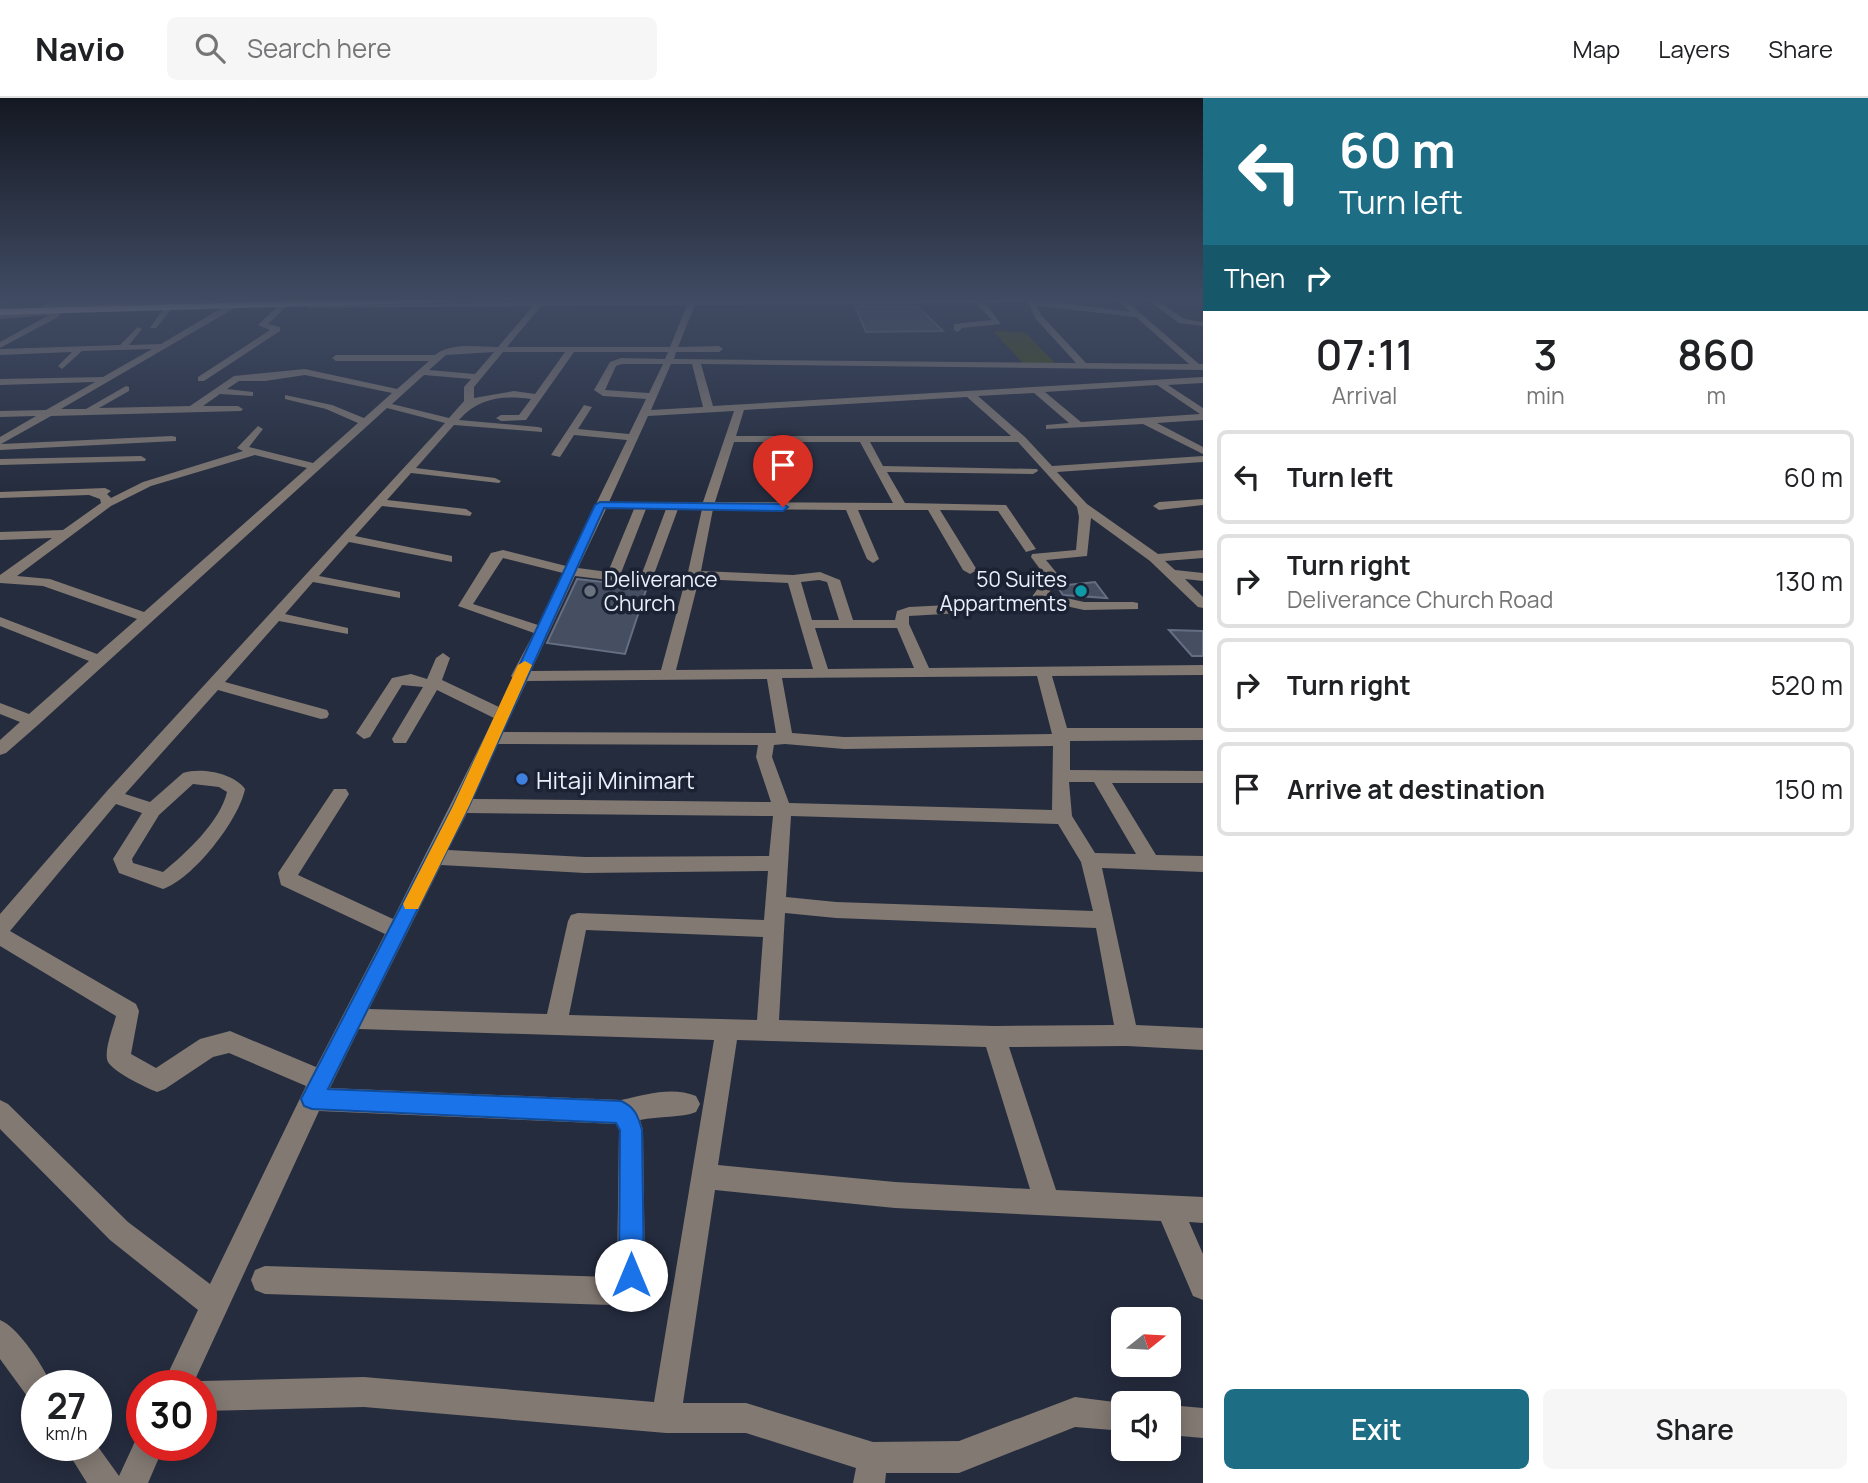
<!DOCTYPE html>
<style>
body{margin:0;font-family:Manrope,sans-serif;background:#f6f6f6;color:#202124;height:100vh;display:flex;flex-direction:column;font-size:26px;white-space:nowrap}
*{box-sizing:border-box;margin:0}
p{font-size:23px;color:#757577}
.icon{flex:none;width:38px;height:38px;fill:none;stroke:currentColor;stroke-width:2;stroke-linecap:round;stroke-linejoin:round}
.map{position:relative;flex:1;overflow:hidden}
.drawer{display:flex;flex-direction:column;background:#fff;width:665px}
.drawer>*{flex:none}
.banner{background:#1d6d85;color:#fff;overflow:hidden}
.needle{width:46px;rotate:72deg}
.buttons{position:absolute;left:1111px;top:1209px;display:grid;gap:14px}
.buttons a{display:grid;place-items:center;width:70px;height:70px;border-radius:10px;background:#fff;box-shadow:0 4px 18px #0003;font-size:35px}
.speed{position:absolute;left:21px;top:1272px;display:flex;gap:14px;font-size:35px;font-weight:700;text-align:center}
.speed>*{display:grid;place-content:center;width:91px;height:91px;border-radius:50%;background:#fff;box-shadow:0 4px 18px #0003;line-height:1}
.speed small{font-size:18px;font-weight:400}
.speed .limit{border:10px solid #d22;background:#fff;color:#111}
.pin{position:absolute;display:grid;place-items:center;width:60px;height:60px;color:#fff;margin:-72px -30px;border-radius:50% 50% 50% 0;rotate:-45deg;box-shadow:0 0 7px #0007}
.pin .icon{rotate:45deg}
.me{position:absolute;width:77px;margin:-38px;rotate:0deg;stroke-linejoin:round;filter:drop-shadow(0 0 5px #0008)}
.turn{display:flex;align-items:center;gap:24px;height:147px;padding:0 21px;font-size:32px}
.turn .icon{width:91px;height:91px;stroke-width:2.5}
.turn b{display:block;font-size:49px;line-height:60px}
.then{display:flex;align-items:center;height:66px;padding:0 21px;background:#0003;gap:14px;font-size:26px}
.eta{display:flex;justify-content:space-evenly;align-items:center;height:119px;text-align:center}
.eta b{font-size:42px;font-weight:600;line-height:49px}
.action{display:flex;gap:14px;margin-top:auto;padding:14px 21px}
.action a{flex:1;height:80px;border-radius:10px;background:#1d6d85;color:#fff;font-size:28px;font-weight:600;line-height:80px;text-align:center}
.action a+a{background:#f6f6f6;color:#202124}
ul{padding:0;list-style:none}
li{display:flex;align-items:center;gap:21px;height:94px;margin:0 14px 10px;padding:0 7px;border:4px solid #e0e0e0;border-radius:10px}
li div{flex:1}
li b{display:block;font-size:26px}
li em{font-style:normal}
header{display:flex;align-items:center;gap:42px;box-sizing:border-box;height:98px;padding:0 35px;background:#fff;border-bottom:2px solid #e0e0e0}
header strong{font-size:33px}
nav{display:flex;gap:38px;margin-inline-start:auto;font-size:24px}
.search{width:490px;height:63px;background:#f6f6f6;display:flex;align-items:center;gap:18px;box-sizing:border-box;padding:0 24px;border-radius:10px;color:#757577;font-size:26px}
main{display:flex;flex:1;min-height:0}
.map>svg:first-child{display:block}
</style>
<header>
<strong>Navio</strong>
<div class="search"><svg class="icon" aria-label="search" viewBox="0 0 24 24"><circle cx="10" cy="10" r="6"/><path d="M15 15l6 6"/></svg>Search here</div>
<nav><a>Map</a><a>Layers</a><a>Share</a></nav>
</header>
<main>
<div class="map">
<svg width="1203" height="1385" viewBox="0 0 1203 1385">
<rect width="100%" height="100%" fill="#252c3e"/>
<path fill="#444a08" d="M0 201H413L0 214Z
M993 233 1025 234 1055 265H1023Z"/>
<path fill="#464f62" stroke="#656e82" stroke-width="2" d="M855 208H917L943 233 866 234Z
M577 481 647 489 625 556 547 545Z
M1095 484 1107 500 1063 497 1057 488Z
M1169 532 1203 533V558H1192Z"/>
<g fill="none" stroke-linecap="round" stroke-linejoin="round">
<path fill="#827972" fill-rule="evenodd" d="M2 201H12L0 207Z
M204 201H276L237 204 238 208 61 311H86L126 288 129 289V293L99 310 190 308 234 278 305 271 397 291 429 263H336L332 260 336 257H435C450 244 479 249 498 249L533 208 306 210 309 206 1034 201 1130 214 1116 201H1124L1199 266H1203V272L701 266 713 308 1203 279V285L1168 287 1203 310V322L1157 325 1203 349V356L1143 326 1046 331V327L1069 325 1034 295 978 298 1025 339 1052 368 1203 358V364L1057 374 1087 406 1158 456 1203 452V460L1165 463 1175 472 1203 475V483L1185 481 1203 499V510L1198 509 1150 463 1091 420 1087 458 1046 462 1060 479 1048 496 1084 504H1133L1138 505V511L1084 512 1043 503 1033 511 909 518V526L929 570 1203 567V577L1052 578 1067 630H1203V642L1070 643V672L1203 673V685H1112L1156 757 1203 758V774L1102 770 1136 927 1203 930V952L1127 948 1009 949 1056 1092 1203 1099V1125L1189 1124 1203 1156V1202L1193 1198 1161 1123 895 1110 715 1092 683 1305H746L873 1344 959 1343 1075 1299 1130 1306H1124V1333L1075 1329 959 1375H886L885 1385H853L856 1370 746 1335H666L364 1309 201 1313V1288H162L198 1212 110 1142 0 1031V1002L8 1006 128 1124 210 1186 306 988 229 955 213 959 165 991 157 994C147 990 108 972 107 961 105 949 113 930 116 918L0 848V816L107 693 445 325 387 310 38 627 6 655 0 657V642L20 624 0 616V605L29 616 89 563 0 528V519L97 556 137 521 43 488 0 485V477L52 440 0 442V434L63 432 101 405 100 401 89 397 0 400V394L105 390 111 393 107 396 111 400 143 384 243 353 237 350 258 328 263 331 249 349 313 365 358 325 326 311 285 301V297L332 307 364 320 392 295 305 277 265 283H239L227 291 253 294V298L220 296 203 308H238L243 311 241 313 51 318 1 346 172 338 176 339V343L0 352V339L36 318 0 319V313L46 312 95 284 0 287V281L103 279 152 251 82 253 62 271 58 268 72 254 0 257V251L120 247 138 229 142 231 129 247 161 246 232 204 44 210 41 206ZM1028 204 1035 220 1076 265 674 261 676 254H719L723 251 719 248 678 249 695 207 976 205 992 222 954 226V232L958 234 962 230 1001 226 985 205ZM687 207 670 249H507L541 208ZM1037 208 1136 219 1189 266 1086 265 1041 217ZM494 254 475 276 429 272 446 257ZM503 254H565L535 296 514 293 474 300V289ZM574 254H668L665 261 621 260 610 264 594 292 603 298 646 301 629 336 578 331 592 309 584 307 551 357 560 359 574 337 627 342 566 468 503 452 491 455 458 508 534 535 511 578 513 580 499 609 442 582 450 560 443 555 436 560 427 581 411 576 392 580 356 635 364 641 370 639 402 587 423 589 392 641 394 645H406L437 592 494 620 393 821 298 777 346 701 349 696 346 691H334L278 775 281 787 385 836 316 969 230 933 200 941 156 970 131 956 139 913 136 906 10 833 116 706 142 715 113 761 119 775 163 791C193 781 239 722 245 691 234 675 201 669 183 675L150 704 125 696 218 592 321 621 327 620 329 616 327 612 225 584 279 523 348 536V530L285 516 313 484 400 500V494L319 478 349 444 452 464V458L355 438 382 408 470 418 472 415 466 411 387 402 411 375 499 385 501 383 495 380 416 370 454 327 542 334V330L538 329 459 322C478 300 502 297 531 301L519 317H501L496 320 501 323 526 322ZM622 266H663L649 295 605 292 616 268ZM671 266H692L703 309 651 312ZM424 277 471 281 464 289V303L449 320 392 306ZM1157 287 1200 316 1081 324 1045 294ZM967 299 1011 338H736L744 312ZM734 313 703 404H609L648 318ZM734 344H860L893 405 715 404ZM870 344H1018L1077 409 1079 419 1076 452 1032 456 1031 459 1046 479 1029 503 909 509 897 513 895 522H853L840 482 820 474 793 477 701 473 713 411 846 412 867 461 873 465 879 461 858 412H928L963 472 970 476 977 472 940 412 998 413 1026 454 1036 451 1006 407 905 405 887 374 1033 376 1038 373 1037 371 883 368ZM255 357 307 370 144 514 50 481 17 478 111 408 151 388ZM606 411H634L608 474 578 470ZM646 411H666L641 478 621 475ZM678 411H702L686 483 653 479ZM503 460 563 475 538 527 473 506ZM575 478 683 491 661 572 531 573ZM699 481 788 485 813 571 676 572ZM819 482 827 484 839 522H812L801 484ZM815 530H897L914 570 828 571ZM1037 578 1052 636 844 639 792 635 782 580ZM767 581 776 635 503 634 527 583ZM498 646 758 647 756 659 771 704 473 701ZM785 646 844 651 1053 648 1052 712 789 705 772 659 774 647ZM1069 684H1094L1136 756 1095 755 1072 718ZM193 686 219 689 227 694C220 724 186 755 163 774L133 765 132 761 159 717ZM467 715 773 718 769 758 585 759 448 752ZM791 718 1058 726 1081 764 1093 813 836 804 786 799ZM441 767 585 775 768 773 764 822 578 815 571 817 568 823 547 916 369 911ZM785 815 836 820 1096 830 1114 927 994 928 779 922ZM586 832 763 839 757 922 569 917ZM359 931 714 942 654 1304 364 1279 201 1283 193 1286 319 1013 616 1026 619 1032 617 1177 611 1179 265 1168 255 1172 251 1182 255 1192 265 1196 611 1207 638 1196 645 1177 643 1032 640 1022C658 1018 682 1020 696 1014L700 1006 696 998C672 988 645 997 621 1002L330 990ZM737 942 986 949 1030 1091 895 1084 718 1067Z
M1155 201 1184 221 1203 224V228L1179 225 1148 202Z
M279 207 286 209 268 226 280 229V233L204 283H198V279L270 232 258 227Z
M164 210 171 212 156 230H150Z
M58 212 62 214 58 219 0 250V244L49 217 0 221V217Z
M141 358 146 361 145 363 0 367V361Z
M1203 401V407L1159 412 1153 408 1159 404Z
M0 1222C18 1229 44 1269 52 1288H37V1303L27 1298 0 1261Z
M1169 1307 1203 1310V1340L1169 1337Z
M142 1336V1348H164L148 1385H87L64 1348 96 1346 119 1378 138 1337Z"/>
<path fill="#fbe5d3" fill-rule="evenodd" d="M360 201H452L448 204 0 217V211Z"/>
</g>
<linearGradient id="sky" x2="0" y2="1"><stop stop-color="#141822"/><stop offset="0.51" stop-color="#404b63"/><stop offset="1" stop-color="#404b63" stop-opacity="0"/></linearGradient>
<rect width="1203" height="395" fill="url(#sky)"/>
<path fill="#1a73e8" stroke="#114b97" stroke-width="2" d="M600 404 783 406 788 409 783 413 604 410 469 708 328 991 621 1003C635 1009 638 1018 642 1032L644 1177 640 1186 631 1189 622 1186 619 1177 620 1032 616 1025 312 1011 304 1008 301 1001 453 708 595 407Z"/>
<path fill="#f59e0b" d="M525 563 532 567 469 708 418 811H405L403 806 453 708 518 567Z"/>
<circle fill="#6b7280" stroke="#1b2233" stroke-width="2.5" cx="590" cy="493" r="7"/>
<circle fill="#0f9aa8" stroke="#1b2233" stroke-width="2.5" cx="1081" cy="493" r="7"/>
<circle fill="#3f7fe0" stroke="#1b2233" stroke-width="2.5" cx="522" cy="681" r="7"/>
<g text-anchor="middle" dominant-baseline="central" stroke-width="7" stroke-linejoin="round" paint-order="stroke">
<g font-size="21" fill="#ebf0fc" stroke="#1b2233" text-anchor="start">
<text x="604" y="481">Deliverance<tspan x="604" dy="24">Church</tspan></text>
<text x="1067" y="481" text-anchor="end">50 Suites<tspan x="1067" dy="24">Appartments</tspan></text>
</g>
<g font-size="24" fill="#ebf0fc" stroke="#1b2233" text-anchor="start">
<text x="536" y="681">Hitaji Minimart</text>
</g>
</g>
</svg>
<div class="buttons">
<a><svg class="needle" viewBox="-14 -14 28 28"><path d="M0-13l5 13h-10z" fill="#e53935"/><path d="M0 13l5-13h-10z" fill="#757577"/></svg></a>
<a><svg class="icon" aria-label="sound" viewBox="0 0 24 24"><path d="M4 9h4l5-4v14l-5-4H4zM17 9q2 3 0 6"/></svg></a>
</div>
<div class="speed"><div>27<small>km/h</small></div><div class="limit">30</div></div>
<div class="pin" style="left:783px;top:409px;background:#d93025"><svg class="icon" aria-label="arrive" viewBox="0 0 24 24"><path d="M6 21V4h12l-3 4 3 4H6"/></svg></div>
<svg class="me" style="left:631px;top:1177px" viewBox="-20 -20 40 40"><circle r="19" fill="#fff"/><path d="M0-13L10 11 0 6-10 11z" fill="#1a73e8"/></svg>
</div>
<section class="drawer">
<div class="banner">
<div class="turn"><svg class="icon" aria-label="left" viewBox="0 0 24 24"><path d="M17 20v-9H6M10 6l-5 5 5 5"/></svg><div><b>60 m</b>Turn left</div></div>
<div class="then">Then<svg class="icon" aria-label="right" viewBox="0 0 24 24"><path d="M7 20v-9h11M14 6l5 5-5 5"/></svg></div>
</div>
<div class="eta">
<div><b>07:11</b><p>Arrival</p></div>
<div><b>3</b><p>min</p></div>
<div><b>860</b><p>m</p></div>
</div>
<ul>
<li><svg class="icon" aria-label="left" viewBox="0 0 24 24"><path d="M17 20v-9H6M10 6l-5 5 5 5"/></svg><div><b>Turn left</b></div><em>60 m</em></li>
<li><svg class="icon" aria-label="right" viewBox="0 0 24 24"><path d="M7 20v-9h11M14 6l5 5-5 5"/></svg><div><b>Turn right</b><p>Deliverance Church Road</p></div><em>130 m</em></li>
<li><svg class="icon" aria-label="right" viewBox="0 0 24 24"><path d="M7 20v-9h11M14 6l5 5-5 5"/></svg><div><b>Turn right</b></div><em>520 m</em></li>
<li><svg class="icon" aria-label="arrive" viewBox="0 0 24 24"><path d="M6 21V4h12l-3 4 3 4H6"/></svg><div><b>Arrive at destination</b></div><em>150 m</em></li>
</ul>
<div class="action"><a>Exit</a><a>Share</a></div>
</section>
</main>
